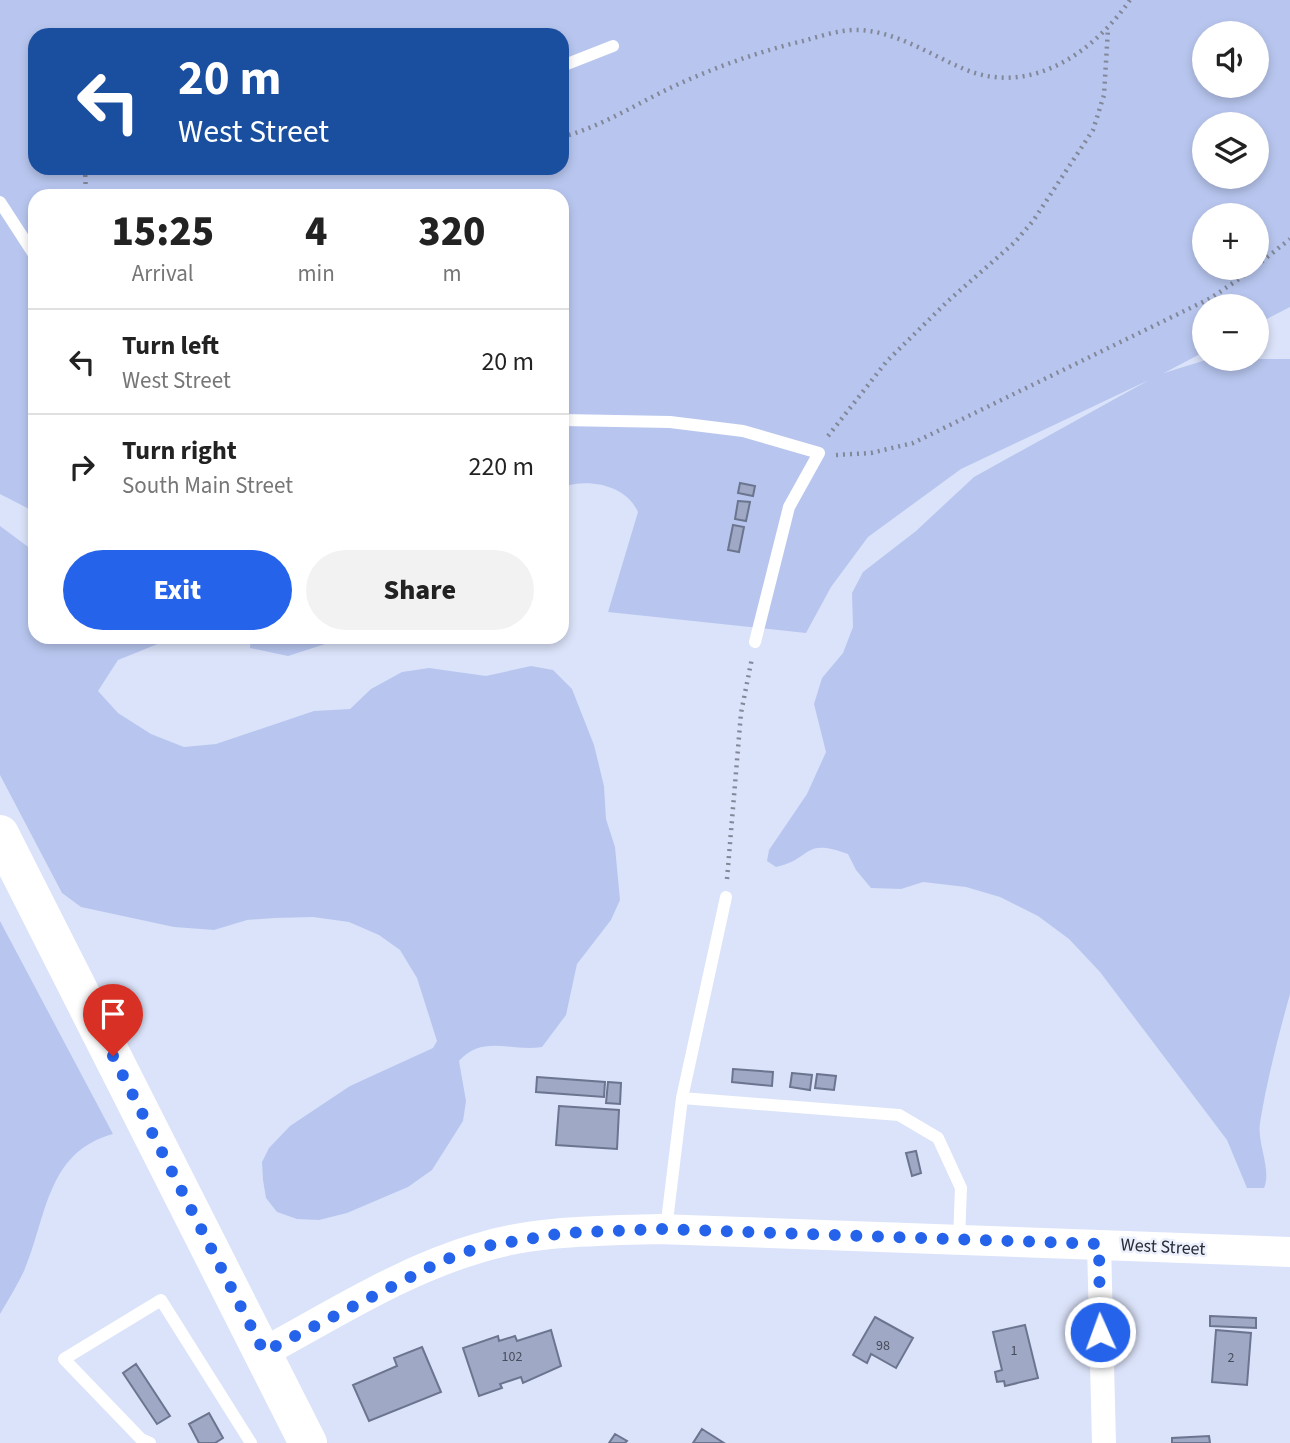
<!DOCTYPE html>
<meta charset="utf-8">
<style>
body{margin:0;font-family:"Source Sans 3",sans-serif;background:#f2f2f2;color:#222;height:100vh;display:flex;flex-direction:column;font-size:26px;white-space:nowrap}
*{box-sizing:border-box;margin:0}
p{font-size:23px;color:#767676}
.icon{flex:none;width:38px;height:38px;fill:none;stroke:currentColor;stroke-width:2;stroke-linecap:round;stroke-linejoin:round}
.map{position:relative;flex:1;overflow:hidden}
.drawer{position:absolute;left:28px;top:189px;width:541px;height:455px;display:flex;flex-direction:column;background:#fff;border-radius:21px;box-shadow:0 4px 10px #0003}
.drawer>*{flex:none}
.banner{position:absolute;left:28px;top:28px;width:541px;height:147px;border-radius:21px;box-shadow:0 4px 10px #0003;background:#1a4fa0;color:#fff;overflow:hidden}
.controls{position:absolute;left:1192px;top:21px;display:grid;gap:14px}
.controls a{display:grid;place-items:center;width:77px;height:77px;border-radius:50%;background:#fff;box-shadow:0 4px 10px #0003;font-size:35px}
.pin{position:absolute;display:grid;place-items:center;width:60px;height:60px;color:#fff;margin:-72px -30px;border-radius:50% 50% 50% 0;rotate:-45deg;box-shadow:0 0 7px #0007}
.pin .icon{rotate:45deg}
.me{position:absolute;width:77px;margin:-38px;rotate:358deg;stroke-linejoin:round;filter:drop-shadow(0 0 5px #0008)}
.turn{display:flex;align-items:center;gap:24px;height:147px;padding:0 35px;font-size:32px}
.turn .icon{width:91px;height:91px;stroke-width:2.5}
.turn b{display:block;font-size:49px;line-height:60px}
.eta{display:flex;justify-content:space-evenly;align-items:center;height:119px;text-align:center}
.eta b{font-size:42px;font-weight:800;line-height:49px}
.action{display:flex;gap:14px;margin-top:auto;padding:14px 35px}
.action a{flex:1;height:80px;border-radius:42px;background:#2563eb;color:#fff;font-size:28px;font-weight:800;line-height:80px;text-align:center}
.action a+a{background:#f2f2f2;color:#222}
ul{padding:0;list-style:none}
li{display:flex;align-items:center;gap:21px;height:105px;padding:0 35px;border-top:2px solid #e0e0e0}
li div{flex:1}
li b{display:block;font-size:26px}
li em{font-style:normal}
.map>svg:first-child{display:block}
</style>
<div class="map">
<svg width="1290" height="1443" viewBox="0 0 1290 1443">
<rect width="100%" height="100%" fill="#dbe3fa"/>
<path fill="#b8c6ef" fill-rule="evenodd" d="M0 0H1290V307L1257 324 1256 306H1204V352L1164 373 1209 359H1290V994C1278 1037 1267 1080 1260 1123 1257 1144 1272 1170 1264 1188H1247L1227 1140 1100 972 1069 939 1038 916 1000 897 966 887 923 882 901 889 871 888 856 870 848 854C802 837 813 859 776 867L767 861 769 850 807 794 826 752 814 704 822 678 843 653 853 627 852 593 863 572 916 531 974 477 1149 380 961 469 868 537 831 587 806 633 608 612 638 512C626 485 589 478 562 487V196H35V512L0 494ZM1204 33H1256V86H1204ZM35 35H562V168H35ZM1204 124H1256V177H1204ZM1204 215H1256V268H1204Z
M0 526 35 552V637H175L118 660 98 691 118 713 151 734 184 747 216 744 314 711 350 709 371 689 402 672 429 668 486 676 531 666 553 670 572 689 594 745 604 786 606 819 615 847 620 900 611 920 577 964 566 1015 542 1047C510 1052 483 1034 459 1061L466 1101 463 1121 432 1170 408 1187 347 1213 319 1220 297 1219 277 1212 266 1198 263 1180 262 1162 269 1148 290 1126 350 1086 433 1048 437 1041 417 978 400 950 379 935 349 922 313 917 275 918 247 920 214 930 174 927 81 907 62 893 0 775Z
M251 637H347L288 656 250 648Z
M0 921 113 1134C46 1152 47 1218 24 1271 17 1286 8 1300 0 1314Z"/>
<path fill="#9fa8c4" stroke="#6c758f" stroke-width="2" d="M740 483 755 486 753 496 738 493Z
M738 501 750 502 746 521 735 519Z
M733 525 744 527 739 552 728 550Z
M733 1069 773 1072 772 1086 732 1082Z
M792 1073 812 1075 810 1090 790 1087Z
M817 1074 836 1076 834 1090 815 1088Z
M537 1077 605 1082 604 1097 536 1092Z
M608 1082 621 1083 620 1104 606 1103Z
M559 1106 619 1110 617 1149 556 1145Z
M916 1151 921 1173 912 1176 906 1153Z
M1210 1316 1256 1318V1328L1210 1326Z
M875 1317 913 1338 896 1368 871 1354 867 1363 853 1355Z
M1025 1325 1038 1378 1005 1386 1004 1381 997 1382 995 1372 1002 1370 993 1332Z
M551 1330 561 1366 523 1383 521 1377 500 1384 502 1388 479 1396 463 1348 498 1336 499 1341 515 1336 517 1341Z
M1216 1330 1251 1333 1247 1385 1212 1382Z
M422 1347 441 1392 369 1421 353 1385 397 1366 394 1358Z
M136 1364 170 1416 157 1424 123 1373Z
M209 1413 223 1438 215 1443H199L189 1424Z
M702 1429 724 1443H693Z
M615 1434 627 1441 625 1443H609Z
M1209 1436 1210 1443H1172V1438Z"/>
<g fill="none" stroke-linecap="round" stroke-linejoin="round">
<path stroke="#828899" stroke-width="4.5" stroke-dasharray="2 5" stroke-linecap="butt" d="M562 137C600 127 633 106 668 89 710 69 757 52 803 41 821 36 841 29 860 30 897 32 931 55 964 69 1030 97 1093 53 1130 0
M85 168 86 196
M1256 266 1290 239
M828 436 887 361 948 301 1015 242 1033 221 1093 130 1104 95 1108 29
M836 455 871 453 913 443 1211 298 1255 268
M727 879 741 713 752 658"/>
<path stroke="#fff" stroke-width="12" d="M562 66 613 46
M0 202 35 256
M562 420 670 422 743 431 819 453 789 507 755 642
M682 1098 726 897
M666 1229 682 1098 899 1115 938 1138 961 1188 959 1239
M150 1443 141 1439 64 1359 161 1300 251 1443"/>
<path stroke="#fff" stroke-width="24" d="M1099 1244 1104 1443"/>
<path stroke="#fff" stroke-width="30" d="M264 1352C333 1315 403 1270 479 1248 536 1230 599 1231 658 1229L1290 1252"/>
<path stroke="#fff" stroke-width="38" d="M0 834 308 1443"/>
</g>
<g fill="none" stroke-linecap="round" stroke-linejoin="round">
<path stroke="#2563eb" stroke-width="12" stroke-dasharray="0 21.6" d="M113 1056 264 1352 442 1261 480 1247 564 1233 659 1229 1099 1244 1100 1332"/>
</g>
<g text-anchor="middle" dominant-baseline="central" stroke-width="5" stroke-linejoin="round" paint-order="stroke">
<g font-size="14" fill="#464c5b">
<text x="883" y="1346">98</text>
<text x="1014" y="1351">1</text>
<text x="512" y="1357">102</text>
<text x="1231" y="1358">2</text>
</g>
<g font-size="18" fill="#292d38" stroke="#ecf0fc">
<text transform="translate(1163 1247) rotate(3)">West Street</text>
</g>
</g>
</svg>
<div class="controls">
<a><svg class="icon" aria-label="sound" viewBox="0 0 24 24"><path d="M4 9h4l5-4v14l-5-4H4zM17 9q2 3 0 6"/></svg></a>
<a><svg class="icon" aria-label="layers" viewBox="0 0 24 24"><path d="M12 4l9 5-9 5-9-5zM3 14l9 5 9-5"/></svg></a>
<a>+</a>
<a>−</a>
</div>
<div class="pin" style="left:113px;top:1056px;background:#d93025"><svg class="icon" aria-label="arrive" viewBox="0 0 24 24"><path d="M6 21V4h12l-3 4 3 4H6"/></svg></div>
<svg class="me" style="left:1100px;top:1332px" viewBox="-20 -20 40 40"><circle r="17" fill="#2563eb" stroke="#fff" stroke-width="3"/><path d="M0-11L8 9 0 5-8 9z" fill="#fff"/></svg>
<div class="banner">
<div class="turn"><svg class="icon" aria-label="left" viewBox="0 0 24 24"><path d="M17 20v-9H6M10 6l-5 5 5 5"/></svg><div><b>20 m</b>West Street</div></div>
</div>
<section class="drawer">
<div class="eta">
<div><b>15:25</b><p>Arrival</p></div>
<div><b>4</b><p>min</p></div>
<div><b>320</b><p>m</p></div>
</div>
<ul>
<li><svg class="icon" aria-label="left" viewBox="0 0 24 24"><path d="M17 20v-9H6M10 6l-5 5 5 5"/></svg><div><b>Turn left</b><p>West Street</p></div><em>20 m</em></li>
<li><svg class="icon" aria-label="right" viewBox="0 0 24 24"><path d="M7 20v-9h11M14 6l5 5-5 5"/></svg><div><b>Turn right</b><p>South Main Street</p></div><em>220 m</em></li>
</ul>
<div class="action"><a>Exit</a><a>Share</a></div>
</section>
</div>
